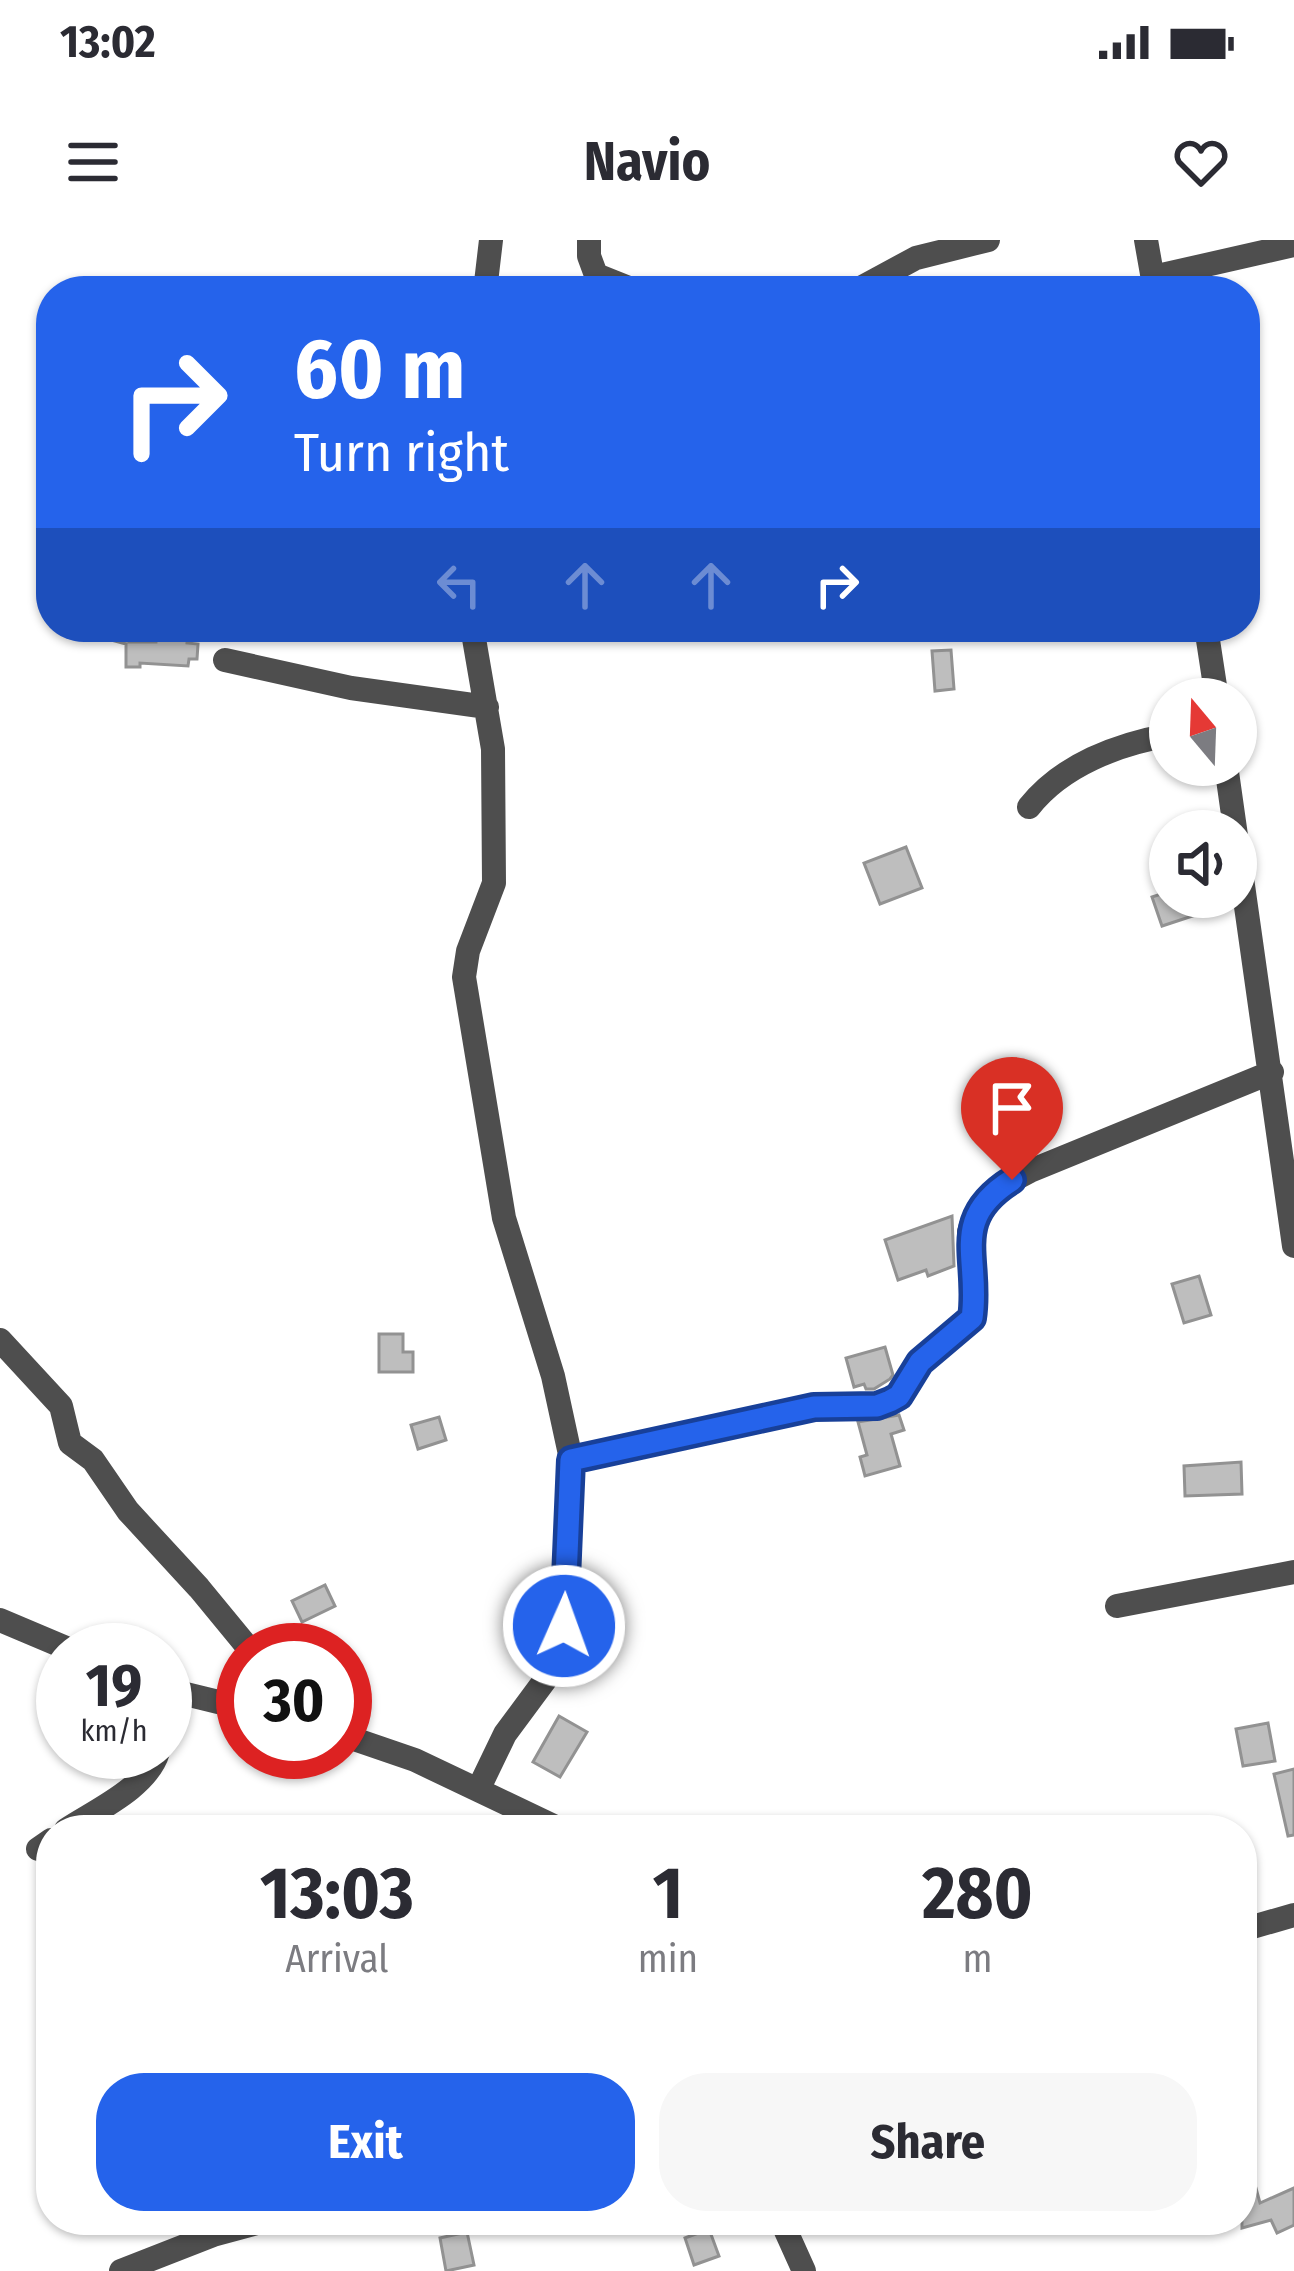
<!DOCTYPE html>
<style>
body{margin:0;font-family:"Fira Sans Condensed",sans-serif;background:#f7f7f7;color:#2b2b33;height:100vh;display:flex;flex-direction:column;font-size:45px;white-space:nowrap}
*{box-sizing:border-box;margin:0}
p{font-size:39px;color:#7c7c81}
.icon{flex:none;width:66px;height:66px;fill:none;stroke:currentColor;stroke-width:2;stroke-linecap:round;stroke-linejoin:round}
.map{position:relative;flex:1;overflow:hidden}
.details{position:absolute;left:36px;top:1575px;width:1221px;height:420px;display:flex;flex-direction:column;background:#fff;border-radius:48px;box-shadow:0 3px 9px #0004}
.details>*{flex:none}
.hud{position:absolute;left:36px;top:36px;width:1224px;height:366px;border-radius:48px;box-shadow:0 3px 9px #0004;background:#2563eb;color:#fff;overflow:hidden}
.needle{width:78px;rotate:341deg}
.fabs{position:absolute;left:1149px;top:438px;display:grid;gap:24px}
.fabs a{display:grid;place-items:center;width:108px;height:108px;border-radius:50%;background:#fff;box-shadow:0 3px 9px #0004;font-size:60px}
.speed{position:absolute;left:36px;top:1383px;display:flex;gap:24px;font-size:60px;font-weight:700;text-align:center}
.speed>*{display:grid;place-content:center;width:156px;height:156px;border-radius:50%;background:#fff;box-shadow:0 3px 9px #0004;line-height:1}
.speed small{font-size:30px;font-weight:400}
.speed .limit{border:18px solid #d22;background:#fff;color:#111}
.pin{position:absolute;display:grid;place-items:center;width:102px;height:102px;color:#fff;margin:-123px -51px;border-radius:50% 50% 50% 0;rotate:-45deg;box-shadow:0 0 12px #0007}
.pin .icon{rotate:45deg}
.me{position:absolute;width:132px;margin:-66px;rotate:2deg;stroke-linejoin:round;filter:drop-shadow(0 0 9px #0008)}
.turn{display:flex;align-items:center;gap:42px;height:252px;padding:0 60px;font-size:54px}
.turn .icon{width:156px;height:156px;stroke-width:2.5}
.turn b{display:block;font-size:84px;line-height:102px}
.lanes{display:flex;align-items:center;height:114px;padding:0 60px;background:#0003;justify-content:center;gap:60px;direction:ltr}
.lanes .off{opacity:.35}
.eta{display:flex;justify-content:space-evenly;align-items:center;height:204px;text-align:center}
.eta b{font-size:72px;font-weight:700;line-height:84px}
.primary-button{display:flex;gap:24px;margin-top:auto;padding:24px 60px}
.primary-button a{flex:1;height:138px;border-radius:48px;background:#2563eb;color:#fff;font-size:48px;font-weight:700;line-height:138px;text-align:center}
.primary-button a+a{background:#f7f7f7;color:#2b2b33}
.status{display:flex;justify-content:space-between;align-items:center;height:84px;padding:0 60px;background:#fff;direction:ltr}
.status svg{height:33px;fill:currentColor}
header{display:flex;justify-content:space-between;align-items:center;height:156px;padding:0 60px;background:#fff;font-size:54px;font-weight:700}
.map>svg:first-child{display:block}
</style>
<div class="status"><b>13:02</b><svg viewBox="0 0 49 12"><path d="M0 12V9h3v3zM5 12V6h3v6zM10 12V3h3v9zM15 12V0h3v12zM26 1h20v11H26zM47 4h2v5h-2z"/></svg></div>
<header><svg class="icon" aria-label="menu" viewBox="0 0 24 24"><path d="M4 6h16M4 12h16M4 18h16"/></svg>Navio<svg class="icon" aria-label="heart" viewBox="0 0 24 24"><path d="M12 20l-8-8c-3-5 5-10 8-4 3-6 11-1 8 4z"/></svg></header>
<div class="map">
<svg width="1294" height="2031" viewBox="0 0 1294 2031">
<rect width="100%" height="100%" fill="#fff"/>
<path fill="#bebebe" stroke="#929292" stroke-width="3" d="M82 387H130L129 402H156L157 390 188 391 187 403 198 404 197 419H189L188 426 140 423V427H126V404L82 392Z
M951 410 954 449 935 451 932 411Z
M906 607 922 648 880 664 864 623Z
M1170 651V657H1228L1229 664 1162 686 1152 657Z
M952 976 954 1026 928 1036 926 1030 898 1040 885 1000Z
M1199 1036 1211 1075 1184 1083 1172 1044Z
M379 1094H403V1112H413V1132H379Z
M885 1107 893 1135 890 1139 874 1149H866L864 1144 854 1147 846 1118Z
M899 1175 904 1190 891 1194 900 1226 865 1236 860 1217 867 1215 858 1182Z
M439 1177 446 1200 418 1209 411 1185Z
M1241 1222 1242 1254 1185 1256 1184 1226Z
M325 1345 335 1366 302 1382 292 1361Z
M559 1476 587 1492 560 1537 533 1522Z
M1268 1483 1275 1521 1243 1526 1236 1489Z
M1294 1529V1595L1288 1596 1274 1534Z
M1247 1915 1260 1963 1294 1948V1985L1277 1993 1271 1980 1242 1988V1916Z
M709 1989 719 2016 694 2025 685 1998Z
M467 1992 474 2025 446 2031 440 1998Z"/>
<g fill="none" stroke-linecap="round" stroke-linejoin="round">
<path stroke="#4e4e4e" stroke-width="24" d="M589 0V16L596 35 636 51
M1146 0 1155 51
M1153 37 1294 5
M802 49 810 51
M485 51 491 0
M855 51 916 18 988 0
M472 387 493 509 494 643 468 711 464 737 504 978 553 1136 571 1219 564 1386 545 1440 505 1494 478 1550
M1206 387 1217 459
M225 420 351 448 487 467
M1226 525 1294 1006
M1029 567C1062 525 1118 504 1170 495
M0 1100 61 1166 70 1203 93 1220 128 1271 199 1348 250 1410
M571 1219 815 1167 877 1165 890 1161 899 1156 920 1122 972 1078 969 992C976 962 1004 944 1030 931L1272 832
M1117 1366 1294 1332
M0 1380 71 1410
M165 1449 243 1468
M345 1496 415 1520 562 1590
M66 1590C96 1570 147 1548 158 1512
M38 1609 51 1600
M1242 1690 1294 1675
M781 1980 804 2031
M121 2031 213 1995 268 1980"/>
</g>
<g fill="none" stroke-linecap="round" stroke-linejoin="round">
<g stroke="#184099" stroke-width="30">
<path id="route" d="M564 1386 571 1220 814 1167 877 1166 890 1161 899 1156 920 1122 972 1078C981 1019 948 980 1012 940"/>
</g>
<use href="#route" stroke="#2563eb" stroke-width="21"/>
</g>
</svg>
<div class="fabs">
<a><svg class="needle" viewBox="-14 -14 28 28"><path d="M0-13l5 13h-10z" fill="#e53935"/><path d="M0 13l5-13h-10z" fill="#7c7c81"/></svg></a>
<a><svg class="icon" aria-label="sound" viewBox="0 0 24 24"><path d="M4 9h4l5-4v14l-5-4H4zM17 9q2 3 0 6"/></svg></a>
</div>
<div class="speed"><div>19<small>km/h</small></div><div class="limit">30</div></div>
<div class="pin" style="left:1012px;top:940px;background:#d93025"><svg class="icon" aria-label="arrive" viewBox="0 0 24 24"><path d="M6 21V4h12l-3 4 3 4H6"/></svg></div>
<svg class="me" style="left:564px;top:1386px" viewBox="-20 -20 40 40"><circle r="17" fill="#2563eb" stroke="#fff" stroke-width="3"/><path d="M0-11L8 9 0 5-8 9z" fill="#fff"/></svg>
<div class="hud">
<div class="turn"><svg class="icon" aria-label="right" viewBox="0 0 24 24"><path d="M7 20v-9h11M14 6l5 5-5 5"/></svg><div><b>60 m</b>Turn right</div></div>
<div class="lanes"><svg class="icon off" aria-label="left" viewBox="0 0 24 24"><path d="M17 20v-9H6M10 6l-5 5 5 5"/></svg><svg class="icon off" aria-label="ahead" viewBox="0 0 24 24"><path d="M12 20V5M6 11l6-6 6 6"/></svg><svg class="icon off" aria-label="ahead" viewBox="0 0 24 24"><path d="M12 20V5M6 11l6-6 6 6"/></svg><svg class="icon" aria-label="right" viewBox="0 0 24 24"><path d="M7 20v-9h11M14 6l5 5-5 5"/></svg></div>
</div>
<section class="details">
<div class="eta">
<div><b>13:03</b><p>Arrival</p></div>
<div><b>1</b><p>min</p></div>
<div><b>280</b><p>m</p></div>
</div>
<div class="primary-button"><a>Exit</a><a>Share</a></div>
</section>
</div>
